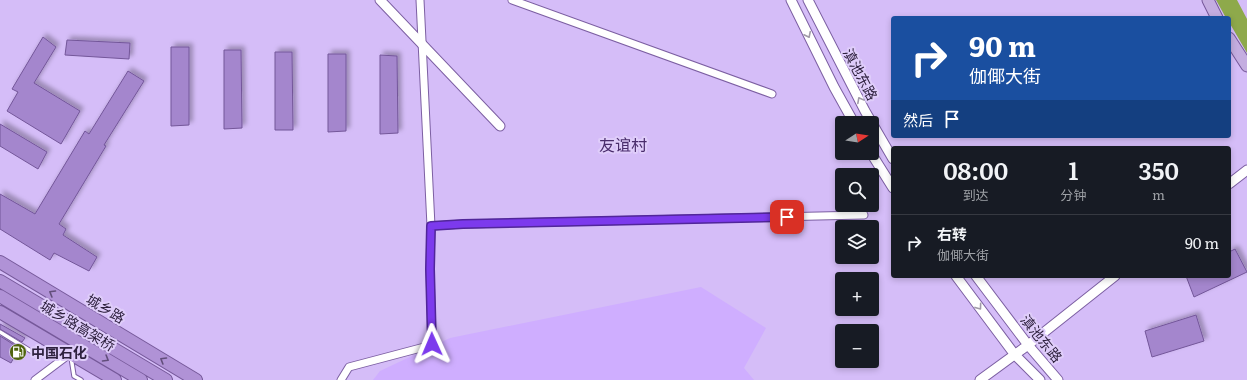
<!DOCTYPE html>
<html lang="zh">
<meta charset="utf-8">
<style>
body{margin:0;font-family:Literata,"Noto Sans SC",serif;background:#20242c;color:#f1f3f6;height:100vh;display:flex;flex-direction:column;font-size:15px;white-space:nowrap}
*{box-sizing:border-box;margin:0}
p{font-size:13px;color:#9ea1a6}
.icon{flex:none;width:22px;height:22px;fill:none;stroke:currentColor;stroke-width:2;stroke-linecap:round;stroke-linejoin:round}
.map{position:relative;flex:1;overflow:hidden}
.drawer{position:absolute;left:891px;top:146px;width:340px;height:132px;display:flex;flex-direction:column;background:#171b24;border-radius:4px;box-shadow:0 2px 6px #0003}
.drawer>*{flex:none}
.hud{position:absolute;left:891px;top:16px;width:340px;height:122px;border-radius:4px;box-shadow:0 2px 6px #0003;background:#1a4fa0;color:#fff;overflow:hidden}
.needle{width:26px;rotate:78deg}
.tools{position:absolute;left:835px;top:116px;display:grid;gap:8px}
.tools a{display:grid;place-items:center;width:44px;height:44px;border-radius:4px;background:#171b24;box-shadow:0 2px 6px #0003;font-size:20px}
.pin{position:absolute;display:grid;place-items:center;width:34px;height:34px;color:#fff;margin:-17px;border-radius:8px;box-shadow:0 2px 6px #0006}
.me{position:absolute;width:44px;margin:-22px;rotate:359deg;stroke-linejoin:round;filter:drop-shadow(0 0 3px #0008)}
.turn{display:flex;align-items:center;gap:14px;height:84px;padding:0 12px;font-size:18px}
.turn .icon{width:52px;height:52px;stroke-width:2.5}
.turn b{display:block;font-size:28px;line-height:34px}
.then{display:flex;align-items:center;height:38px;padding:0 12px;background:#0003;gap:8px;font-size:15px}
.eta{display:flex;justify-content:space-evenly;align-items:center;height:68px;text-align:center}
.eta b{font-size:24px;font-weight:600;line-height:28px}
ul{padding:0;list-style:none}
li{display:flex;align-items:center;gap:12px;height:56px;padding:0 12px;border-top:1px solid #363941}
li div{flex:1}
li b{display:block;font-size:15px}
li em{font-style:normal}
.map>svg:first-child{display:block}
</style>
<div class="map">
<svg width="1247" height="380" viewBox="0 0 1247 380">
<defs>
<filter id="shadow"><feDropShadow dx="3.5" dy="-3.5" stdDeviation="2" flood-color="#0004"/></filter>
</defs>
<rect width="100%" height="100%" fill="#d5bdf8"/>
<path fill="#cfaeff" d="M701 287 766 328 744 368 754 380H373L380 371 450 338Z"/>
<path fill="#8ea94b" d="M1216 0H1237L1247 19V53L1229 22V18H1226Z"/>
<path fill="#a486cd" stroke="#735699" filter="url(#shadow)" d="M43 37 56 47 34 83 80 111 61 144 7 111 18 92 12 89Z
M67 40 130 43 129 59 65 55Z
M171 47H189V125L171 126Z
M224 50H241L242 128 224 129Z
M275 52H292L293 130H275Z
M328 54H346V131L328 132Z
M380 55 397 56 398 133 380 134Z
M128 71 144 81 104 145 106 146 59 224 66 229 63 235 97 257 89 271 54 253 50 260 0 229V194L35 214 85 131 89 134Z
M0 124 47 152 38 169 0 146Z
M1235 249 1247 272 1194 297 1186 276H1229V252Z
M1196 315 1204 341 1152 357 1145 331Z
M0 324 25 338 22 342 0 329Z
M0 336 19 348 11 363 0 357Z"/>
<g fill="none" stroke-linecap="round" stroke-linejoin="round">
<g stroke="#7c5fa2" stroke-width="5.5">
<path id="service" d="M0 332 34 353H61
M71 357 74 376 81 380"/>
</g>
<g stroke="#7c5fa2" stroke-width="9">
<path id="minor" d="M420 0 431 226
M512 0 772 94
M35 380 71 353
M341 380 349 367 432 345 430 269 431 226 463 224 864 215"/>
</g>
<g stroke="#7c5fa2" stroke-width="11">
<path id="tertiary" d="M380 0 500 126
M791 0 834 87 854 123
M808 0 865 111 893 159
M871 153 893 188
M1229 184 1247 170
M956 276 1015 355 1040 380
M976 276 1028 345 1058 380
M980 380 1028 345 1115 276"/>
</g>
<g stroke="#76599a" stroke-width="13">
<path id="primary" d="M1208 0 1217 18
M1229 38 1247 66"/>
</g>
<g stroke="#76599a" stroke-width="14">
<path id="trunk" d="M0 262 196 380
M0 281 166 380
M0 296 141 380
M0 312 115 380"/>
</g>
<use href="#service" stroke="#fff" stroke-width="3.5"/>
<use href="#minor" stroke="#fff" stroke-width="7"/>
<use href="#tertiary" stroke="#fff" stroke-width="9"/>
<use href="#primary" stroke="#c4ade0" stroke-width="11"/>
<use href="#trunk" stroke="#b092d6" stroke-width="12"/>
</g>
<defs><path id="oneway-chevron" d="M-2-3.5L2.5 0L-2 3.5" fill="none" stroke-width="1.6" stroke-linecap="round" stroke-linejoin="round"/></defs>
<g stroke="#a19ba8">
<use href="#oneway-chevron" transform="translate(808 35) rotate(64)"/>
<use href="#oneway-chevron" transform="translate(860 100) rotate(-118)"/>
<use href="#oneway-chevron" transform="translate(979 307) rotate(54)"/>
</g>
<g stroke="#624e7b">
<use href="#oneway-chevron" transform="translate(52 293) rotate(-149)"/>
<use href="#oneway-chevron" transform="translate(106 359) rotate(31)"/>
<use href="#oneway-chevron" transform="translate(163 360) rotate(-149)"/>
</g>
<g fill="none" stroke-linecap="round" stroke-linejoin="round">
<g stroke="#51269a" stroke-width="10">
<path id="route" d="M432 344 430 269 431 226 463 224 787 217"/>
</g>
<use href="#route" stroke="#7c3aed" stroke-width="7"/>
</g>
<defs>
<g id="fuel-disc" transform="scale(0.9)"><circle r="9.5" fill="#4f630d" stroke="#dfcdfa"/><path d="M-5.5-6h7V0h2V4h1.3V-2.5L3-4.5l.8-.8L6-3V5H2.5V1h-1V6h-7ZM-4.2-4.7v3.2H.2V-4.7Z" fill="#fff"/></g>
</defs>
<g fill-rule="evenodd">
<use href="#fuel-disc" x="18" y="352"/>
</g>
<g text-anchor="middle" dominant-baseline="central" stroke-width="4" stroke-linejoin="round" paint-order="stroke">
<g font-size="14" fill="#2e213e" stroke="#dfcdfa">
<text transform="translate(861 74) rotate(62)">滇池东路</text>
<text transform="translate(106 308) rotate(31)">城乡路</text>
<text transform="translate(78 325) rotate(31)">城乡路高架桥</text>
<text transform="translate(1042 338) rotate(51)">滇池东路</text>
</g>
<g font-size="14" font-weight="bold" fill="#2e213e" stroke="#dfcdfa" text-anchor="start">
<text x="31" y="352">中国石化</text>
</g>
<g font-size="16" fill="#4a2d6c" stroke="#dfcdfa">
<text x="623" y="144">友谊村</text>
</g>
</g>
</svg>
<div class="tools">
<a><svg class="needle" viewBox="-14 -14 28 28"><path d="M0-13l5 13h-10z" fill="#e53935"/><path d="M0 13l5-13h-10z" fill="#9ea1a6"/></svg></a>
<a><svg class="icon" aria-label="search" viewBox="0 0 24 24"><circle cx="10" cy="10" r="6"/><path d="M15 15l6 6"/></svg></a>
<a><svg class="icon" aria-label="layers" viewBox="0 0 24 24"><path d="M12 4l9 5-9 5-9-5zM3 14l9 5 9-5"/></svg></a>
<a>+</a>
<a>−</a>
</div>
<div class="pin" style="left:787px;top:217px;background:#d93025"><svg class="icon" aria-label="arrive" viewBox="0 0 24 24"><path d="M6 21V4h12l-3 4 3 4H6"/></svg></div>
<svg class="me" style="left:432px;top:344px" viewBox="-20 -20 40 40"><path d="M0-17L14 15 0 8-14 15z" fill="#7c3aed" stroke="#fff" stroke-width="4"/></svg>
<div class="hud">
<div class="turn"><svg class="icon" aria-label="right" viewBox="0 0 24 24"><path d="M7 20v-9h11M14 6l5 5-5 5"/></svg><div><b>90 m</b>伽倻大街</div></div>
<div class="then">然后<svg class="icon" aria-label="arrive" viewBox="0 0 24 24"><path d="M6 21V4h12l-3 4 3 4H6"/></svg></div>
</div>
<section class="drawer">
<div class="eta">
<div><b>08:00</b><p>到达</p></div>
<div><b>1</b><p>分钟</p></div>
<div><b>350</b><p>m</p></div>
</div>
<ul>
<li><svg class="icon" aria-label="right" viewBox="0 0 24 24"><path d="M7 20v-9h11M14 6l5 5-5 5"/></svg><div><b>右转</b><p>伽倻大街</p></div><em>90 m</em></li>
</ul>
</section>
</div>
